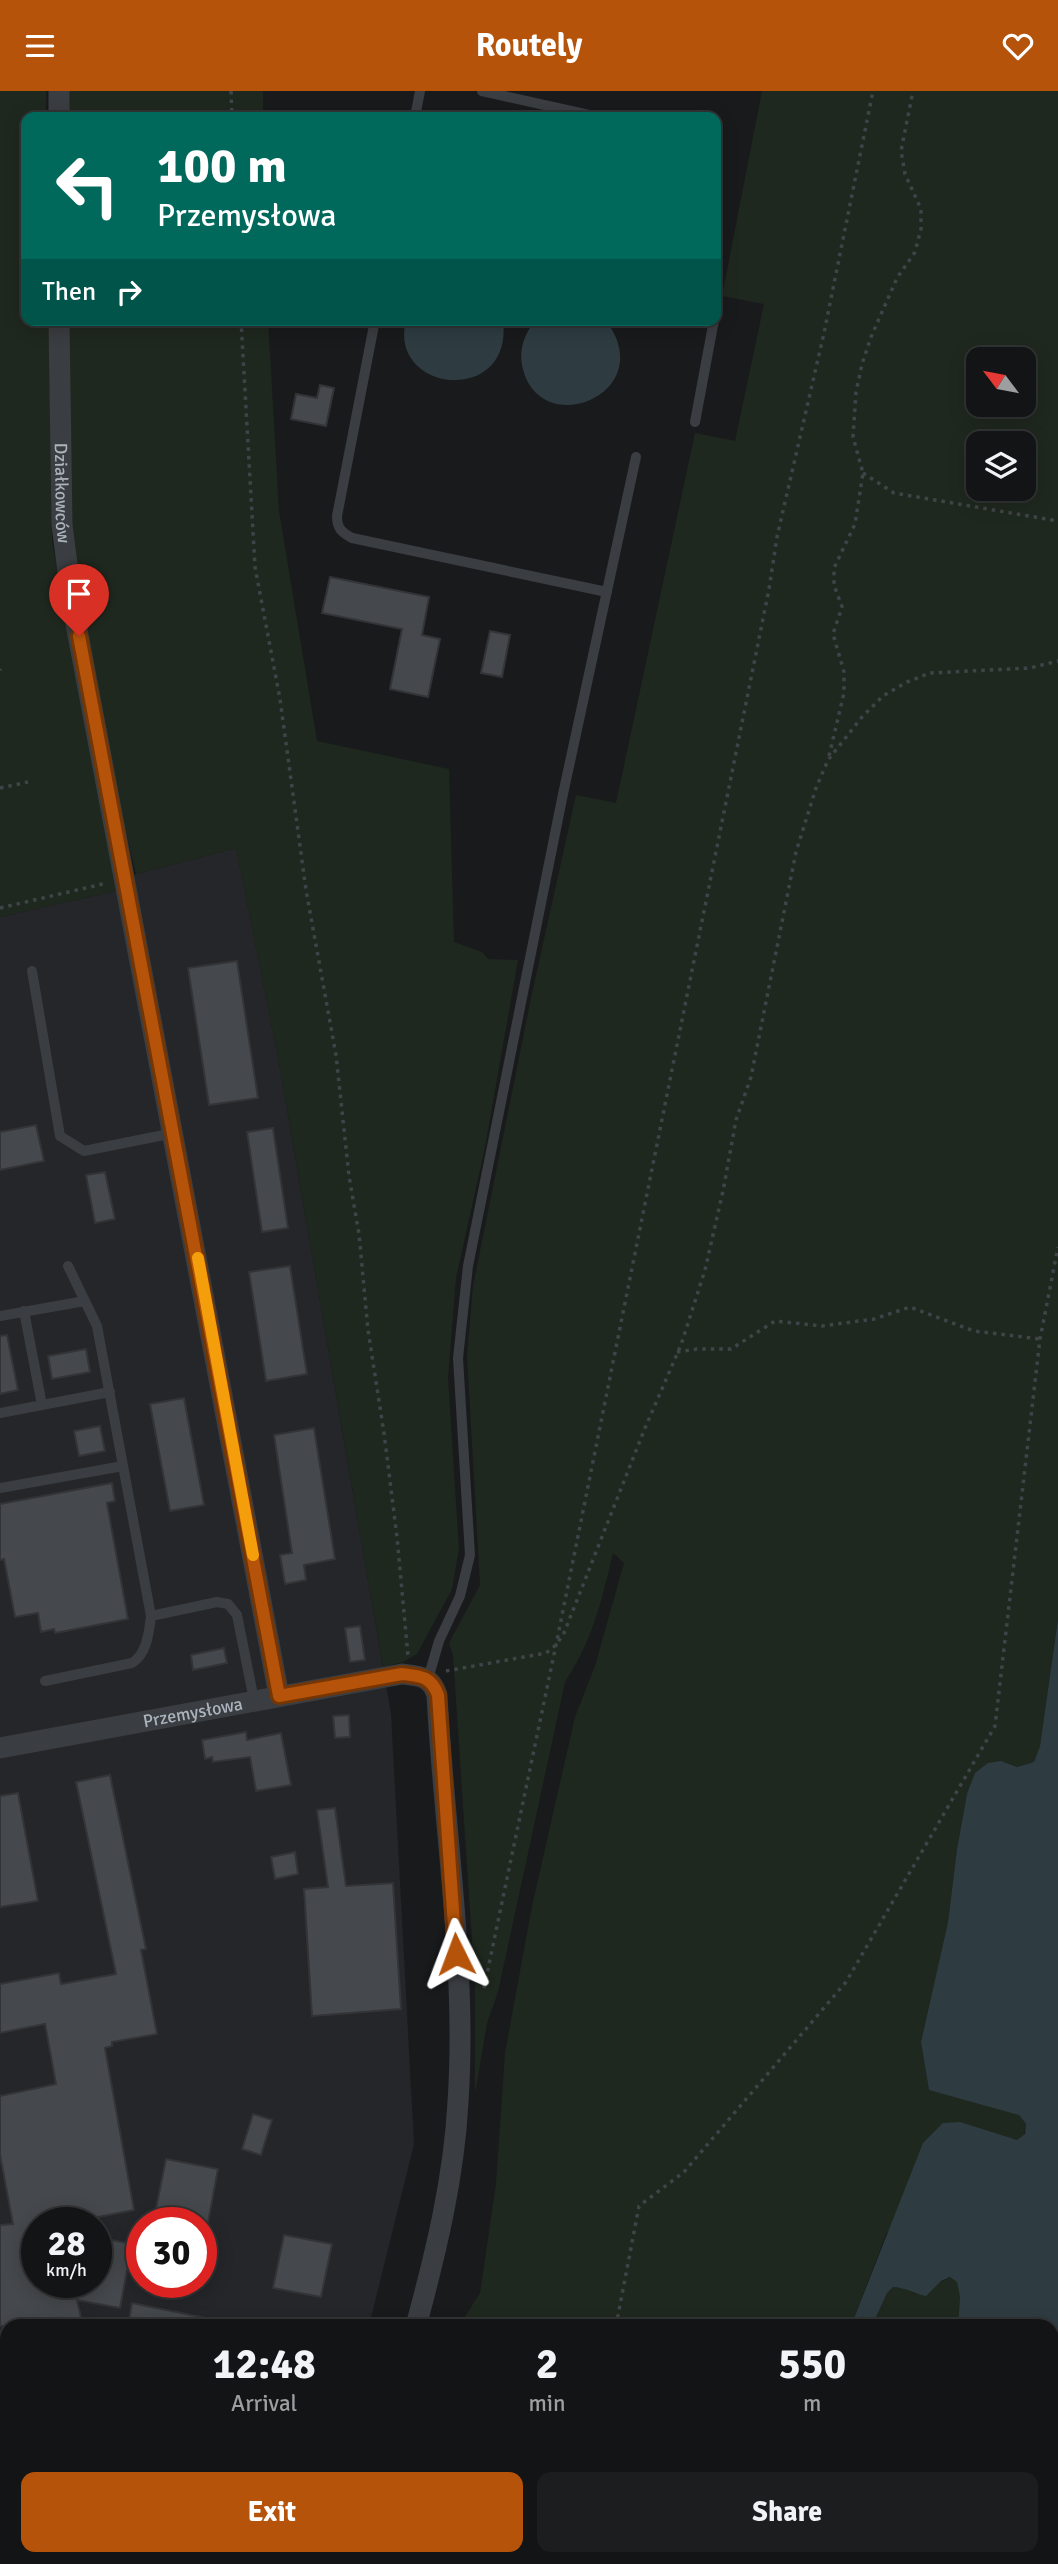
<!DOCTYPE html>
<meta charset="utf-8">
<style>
body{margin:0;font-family:Signika,sans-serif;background:#1c1d1e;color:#f1f3f6;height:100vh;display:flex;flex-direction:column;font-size:26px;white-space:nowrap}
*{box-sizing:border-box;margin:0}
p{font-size:23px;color:#9d9ea0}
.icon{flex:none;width:38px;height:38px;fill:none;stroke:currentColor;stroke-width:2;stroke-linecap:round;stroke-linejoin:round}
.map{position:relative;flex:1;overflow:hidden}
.side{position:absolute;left:0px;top:2228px;width:1059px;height:247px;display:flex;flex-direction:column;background:#131415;border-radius:21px 21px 0 0;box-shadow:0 4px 18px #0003,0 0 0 2px #323334}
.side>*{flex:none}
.hud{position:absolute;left:21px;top:21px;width:700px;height:214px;border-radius:14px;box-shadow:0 4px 18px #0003,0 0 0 2px #323334;background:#00695c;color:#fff;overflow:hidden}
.needle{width:46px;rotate:302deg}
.controls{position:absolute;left:966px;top:256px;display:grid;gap:14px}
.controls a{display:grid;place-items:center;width:70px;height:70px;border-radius:14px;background:#131415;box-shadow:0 4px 18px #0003,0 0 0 2px #323334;font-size:35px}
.speed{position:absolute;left:21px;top:2116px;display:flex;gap:14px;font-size:35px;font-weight:700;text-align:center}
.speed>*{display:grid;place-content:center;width:91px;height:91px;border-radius:50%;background:#131415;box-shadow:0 4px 18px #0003,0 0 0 2px #323334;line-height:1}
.speed small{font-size:18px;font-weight:400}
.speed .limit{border:10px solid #d22;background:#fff;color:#111}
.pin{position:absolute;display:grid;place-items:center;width:60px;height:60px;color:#fff;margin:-72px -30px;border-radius:50% 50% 50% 0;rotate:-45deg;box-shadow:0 0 7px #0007}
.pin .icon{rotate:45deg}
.me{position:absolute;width:77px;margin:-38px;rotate:357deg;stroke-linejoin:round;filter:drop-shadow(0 0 5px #0008)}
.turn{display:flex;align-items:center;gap:24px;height:147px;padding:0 21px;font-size:32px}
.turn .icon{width:91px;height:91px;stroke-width:2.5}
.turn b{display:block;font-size:49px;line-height:60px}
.then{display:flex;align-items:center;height:66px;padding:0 21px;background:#0003;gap:14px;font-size:26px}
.eta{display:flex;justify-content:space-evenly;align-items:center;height:119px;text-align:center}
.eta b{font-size:42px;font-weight:700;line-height:49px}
.action{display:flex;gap:14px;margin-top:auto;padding:14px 21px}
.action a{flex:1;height:80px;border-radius:14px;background:#b45309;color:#fff;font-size:28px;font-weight:700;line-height:80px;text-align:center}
.action a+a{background:#1c1d1e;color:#f1f3f6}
header{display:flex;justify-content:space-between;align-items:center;height:91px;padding:0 21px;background:#b45309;color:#fff;font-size:32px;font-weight:700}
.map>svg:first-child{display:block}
</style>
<header><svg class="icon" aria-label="menu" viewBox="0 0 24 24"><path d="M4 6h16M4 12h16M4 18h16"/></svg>Routely<svg class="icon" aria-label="heart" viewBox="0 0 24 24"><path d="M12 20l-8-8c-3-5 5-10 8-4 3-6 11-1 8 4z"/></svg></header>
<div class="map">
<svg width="1058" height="2473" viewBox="0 0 1058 2473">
<rect width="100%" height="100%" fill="#191a1c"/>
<path fill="#252629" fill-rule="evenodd" d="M236 757 279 972 391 1623 414 2053 369 2235H7V2468H28L22 2473H0V826L116 800V803L136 783ZM37 2132H96V2191H37ZM142 2132H201V2191H142Z"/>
<path fill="#1f281f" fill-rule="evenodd" d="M0 0H46V26H26V229H50L52 450 116 800 0 826Z
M65 0H263V26H65Z
M762 0H1058V1528L1040 1655 1034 1671 1017 1676 1001 1670 967 1703 957 1758 948 1831 921 1951 929 1999 1004 2018 1019 2024 1026 2033 1024 2044 1018 2049 991 2042 887 2141 851 2235H459L480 2202 496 2093 505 1962 532 1815 575 1626 595 1575 624 1472 613 1462C601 1512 593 1548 565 1591L498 1901 487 1932 475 2003V1895L453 1564 449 1552 480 1494 467 1264 473 1195 531 907 576 704 616 712 695 342 735 350 764 213 722 205ZM978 268H1024V313H978ZM978 352H1024V397H978Z
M66 229H268L279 420 317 650 449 678 454 851 482 861 488 868 518 869 485 1056 456 1187 448 1287 459 1458 452 1498 417 1563 403 1571 383 1576 279 972 236 757 136 783 74 519Z
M951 2186 957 2191 960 2206 958 2235H872L887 2202 893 2196H903L915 2203Z
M28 2468H321L313 2473H22Z
M408 2468H817L814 2473H407Z"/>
<path fill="#2e3c41" d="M406 229H503C514 316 387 302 406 229Z
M536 229 607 231C660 304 537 352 522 274 519 257 525 241 536 229Z
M1058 1528V2473H814L817 2468H1052V2235H958L960 2206 957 2191 950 2186 941 2190 926 2205C914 2203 905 2196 893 2196L887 2202 872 2235H851L923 2052 943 2032 960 2031 1017 2049 1025 2043 1026 2033 1019 2024 929 1999 921 1951 948 1831 957 1758 967 1703 975 1682 988 1672 1001 1670 1017 1676 1034 1671 1040 1655Z"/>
<path fill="#45484c" stroke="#333438" stroke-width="2" d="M320 294 334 297 326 335 291 328 296 303 317 307Z
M330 486 429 506 422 544 440 548 428 606 390 598 402 538 322 522Z
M490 540 510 544 502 586 481 582Z
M237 870 258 1007 209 1014 188 877Z
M36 1034 44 1070 0 1079V1041Z
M273 1037 288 1137 262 1141 247 1041Z
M105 1081 115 1128 95 1132 86 1084Z
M290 1175 307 1283 266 1290 249 1181Z
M7 1244 18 1299 0 1303V1245Z
M86 1258 90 1281 52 1288 48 1265Z
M184 1307 204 1414 170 1420 150 1313Z
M100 1335 105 1360 79 1365 74 1340Z
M314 1337 335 1468 304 1474 306 1489 285 1493 280 1464 292 1462 274 1344Z
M112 1392 115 1410 107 1412 128 1528 55 1542 54 1538 41 1541 38 1522 15 1526 4 1468 0 1469V1413Z
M360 1535 365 1569 350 1571 345 1537Z
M224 1557 227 1572 193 1579 191 1564Z
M349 1624 350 1646 335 1647 333 1625Z
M246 1641 247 1649 281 1642 291 1694 256 1700 250 1666 213 1671 212 1666 205 1668 202 1649Z
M110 1684 146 1858 141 1859 157 1943 112 1951V1955L105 1957 134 2119 68 2132H37V2191H96L102 2147 132 2153 120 2217 77 2209 83 2235H0V2134L13 2133 0 2064V2005L56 1993 45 1933 0 1942V1893L59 1882 61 1893 116 1883 76 1691Z
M18 1702 38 1810 0 1816V1705Z
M335 1717 346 1795 393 1792 401 1918 312 1925 304 1798 328 1796 317 1719Z
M295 1761 298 1783 275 1788 271 1766Z
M253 2023 272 2029 261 2064 242 2058Z
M166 2068 218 2078 208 2132H153Z
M284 2144 332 2153 321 2206 273 2197Z
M132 2212 211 2228 210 2235H128Z"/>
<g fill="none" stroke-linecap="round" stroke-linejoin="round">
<path stroke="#404448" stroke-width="3.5" stroke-dasharray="3.5 5" stroke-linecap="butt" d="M231 0 232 26
M241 229 255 476 280 608 306 799 336 964 349 1085 359 1143 368 1239 384 1342 397 1446 408 1565
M863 382 894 402 1058 430
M0 579 1 578
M829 665 844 602V581L833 543 842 516 834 494V477L855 433 863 382 853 346 856 301 862 273 871 246 897 187 915 161 921 138V118L905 83 901 60 913 0
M0 697 28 691
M0 817 107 792
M677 1261 697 1258H731L775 1230 822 1235 874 1228 910 1216 974 1240 1040 1248
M446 1580 546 1562 556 1554 564 1542 645 1337 681 1254 705 1179 723 1100 736 1029 751 986 796 761 816 697 828 669 862 626 883 605 907 591 930 582 1030 577 1058 570
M484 1897 556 1554 769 498 777 446 824 242 873 0
M616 2235 639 2115 684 2081 846 1891 995 1635 1040 1248 1058 1156
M621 2468 622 2473"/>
<path stroke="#3a3d41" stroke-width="10" d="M482 0 598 26
M415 26 420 0
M375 229 337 425C337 437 341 441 352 447L607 501
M695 331 714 229
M32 880 60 1045 84 1060 174 1042
M68 1175 97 1235 151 1525 217 1511 228 1513 237 1524 254 1609
M24 1220 42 1314
M0 1225 85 1210
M0 1322 110 1301
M0 1397 123 1375
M428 1588 439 1550 460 1505 470 1464 458 1267 468 1175 563 703 636 366
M45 1590 132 1572C147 1563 149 1541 151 1525"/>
<g stroke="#3a3d41" stroke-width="21">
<path d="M59 26V0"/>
<path id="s1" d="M59 229 62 434 72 512 279 1605"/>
<path id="s2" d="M0 1657 402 1583C420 1585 431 1585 437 1604 444 1740 467 1875 458 2011 454 2087 436 2161 416 2235"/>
<path d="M335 2473 338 2468"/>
<path d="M352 2473 353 2468"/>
</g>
</g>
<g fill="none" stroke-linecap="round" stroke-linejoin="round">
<g stroke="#753606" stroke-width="18">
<path id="route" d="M79 545 279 1605 402 1583C420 1585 431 1585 438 1604L456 1863"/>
</g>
<use href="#route" stroke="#b45309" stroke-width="12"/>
<path stroke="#f59e0b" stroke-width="12" d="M198 1167 253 1464"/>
</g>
<g text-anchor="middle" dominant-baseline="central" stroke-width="7" stroke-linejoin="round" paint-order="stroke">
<g font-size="18" fill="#abb4bc" stroke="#141517">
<text stroke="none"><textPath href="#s1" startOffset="173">Działkowców</textPath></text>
<text stroke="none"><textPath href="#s2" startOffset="196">Przemysłowa</textPath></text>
</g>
</g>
</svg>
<div class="controls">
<a><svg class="needle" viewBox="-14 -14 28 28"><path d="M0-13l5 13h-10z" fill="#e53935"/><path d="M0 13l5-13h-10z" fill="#9d9ea0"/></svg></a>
<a><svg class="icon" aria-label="layers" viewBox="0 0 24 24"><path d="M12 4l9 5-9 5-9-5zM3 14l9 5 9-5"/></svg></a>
</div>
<div class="speed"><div>28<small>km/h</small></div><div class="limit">30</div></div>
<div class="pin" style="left:79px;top:545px;background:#d93025"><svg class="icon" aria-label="arrive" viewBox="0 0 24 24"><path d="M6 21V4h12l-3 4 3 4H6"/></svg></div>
<svg class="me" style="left:456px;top:1863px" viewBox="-20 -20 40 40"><path d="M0-17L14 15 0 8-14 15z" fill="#b45309" stroke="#fff" stroke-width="4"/></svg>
<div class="hud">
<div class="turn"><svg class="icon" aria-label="left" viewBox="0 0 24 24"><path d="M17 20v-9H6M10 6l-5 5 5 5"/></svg><div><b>100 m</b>Przemysłowa</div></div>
<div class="then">Then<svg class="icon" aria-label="right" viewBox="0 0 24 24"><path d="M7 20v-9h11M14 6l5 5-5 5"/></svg></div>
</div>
<section class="side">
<div class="eta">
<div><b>12:48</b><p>Arrival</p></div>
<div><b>2</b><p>min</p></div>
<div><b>550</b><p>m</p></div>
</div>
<div class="action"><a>Exit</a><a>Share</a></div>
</section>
</div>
